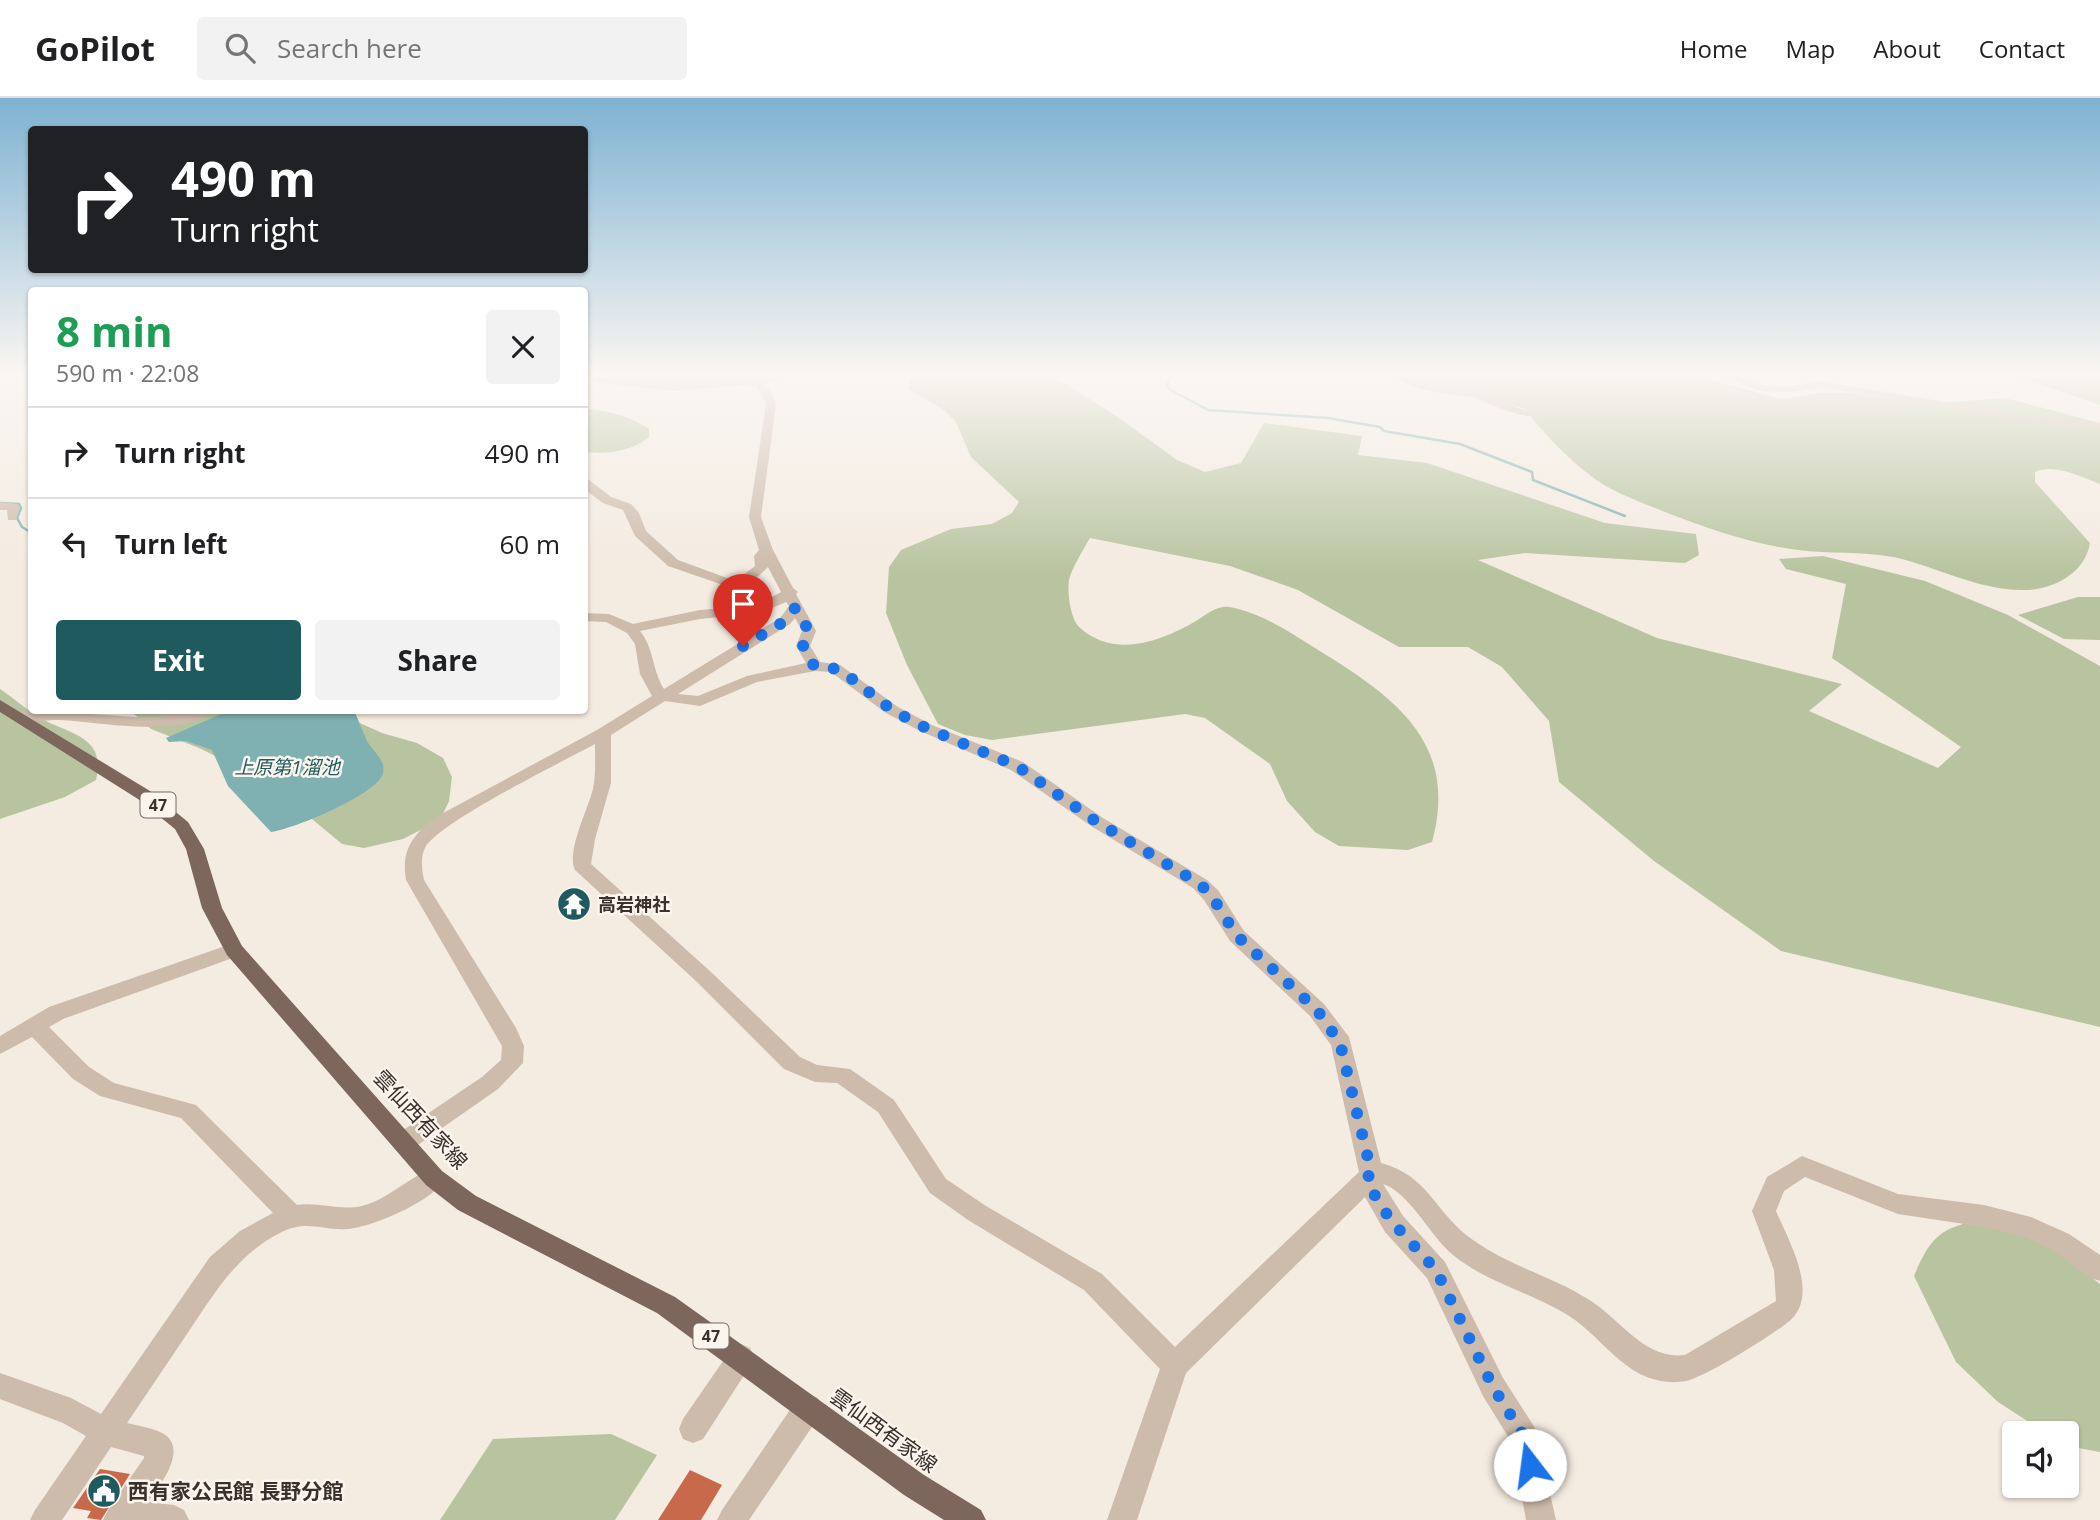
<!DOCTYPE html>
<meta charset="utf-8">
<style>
body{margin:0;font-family:"Open Sans","Noto Sans JP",sans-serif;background:#f2f2f2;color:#202124;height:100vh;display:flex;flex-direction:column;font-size:26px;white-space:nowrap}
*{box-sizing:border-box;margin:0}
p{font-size:23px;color:#757577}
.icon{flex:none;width:38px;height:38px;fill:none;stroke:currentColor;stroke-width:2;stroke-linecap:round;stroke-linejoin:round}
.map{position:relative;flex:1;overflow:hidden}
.sheet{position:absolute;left:28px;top:189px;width:560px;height:427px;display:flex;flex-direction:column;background:#fff;border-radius:7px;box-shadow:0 2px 5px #0004}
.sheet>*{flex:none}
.hud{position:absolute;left:28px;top:28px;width:560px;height:147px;border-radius:7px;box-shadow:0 2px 5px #0004;background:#202124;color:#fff;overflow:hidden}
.fabs{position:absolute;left:2002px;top:1323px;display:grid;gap:14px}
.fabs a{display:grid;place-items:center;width:77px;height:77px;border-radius:7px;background:#fff;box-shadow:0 2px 5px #0004;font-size:35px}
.pin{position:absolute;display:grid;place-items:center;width:60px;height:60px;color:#fff;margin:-72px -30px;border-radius:50% 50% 50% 0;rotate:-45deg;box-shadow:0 0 7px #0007}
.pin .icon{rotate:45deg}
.me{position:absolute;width:77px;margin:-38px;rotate:345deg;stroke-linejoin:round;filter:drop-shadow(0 0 5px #0008)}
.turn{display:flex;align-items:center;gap:24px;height:147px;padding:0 28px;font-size:32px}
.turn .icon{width:91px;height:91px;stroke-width:2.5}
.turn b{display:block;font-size:49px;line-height:60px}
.round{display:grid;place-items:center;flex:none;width:74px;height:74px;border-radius:7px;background:#f2f2f2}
.headline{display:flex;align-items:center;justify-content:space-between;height:119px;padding:0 28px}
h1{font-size:42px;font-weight:700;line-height:52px;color:#1e9e55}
.action{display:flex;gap:14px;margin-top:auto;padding:14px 28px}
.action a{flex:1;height:80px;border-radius:7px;background:#1f5a5e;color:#fff;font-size:28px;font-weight:700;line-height:80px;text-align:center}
.action a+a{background:#f2f2f2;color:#202124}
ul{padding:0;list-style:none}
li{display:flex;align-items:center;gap:21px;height:91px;padding:0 28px;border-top:2px solid #e0e0e0}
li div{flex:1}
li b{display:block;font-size:26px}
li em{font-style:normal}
header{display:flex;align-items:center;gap:42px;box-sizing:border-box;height:98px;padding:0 35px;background:#fff;border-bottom:2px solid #e0e0e0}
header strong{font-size:33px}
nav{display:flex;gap:38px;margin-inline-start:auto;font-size:24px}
.search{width:490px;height:63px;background:#f2f2f2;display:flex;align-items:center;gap:18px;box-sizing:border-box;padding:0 24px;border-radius:7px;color:#757577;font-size:26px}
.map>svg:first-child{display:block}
</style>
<header>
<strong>GoPilot</strong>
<div class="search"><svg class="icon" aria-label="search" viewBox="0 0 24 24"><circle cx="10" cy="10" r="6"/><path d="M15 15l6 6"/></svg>Search here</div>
<nav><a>Home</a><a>Map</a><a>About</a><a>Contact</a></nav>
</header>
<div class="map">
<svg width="2100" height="1422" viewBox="0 0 2100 1422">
<rect width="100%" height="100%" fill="#f4ebe1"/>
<path fill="#b8c4a0" d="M585 276H794L766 285 672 293 585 283Z
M912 276H1043L1069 288 1119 320 1177 362 1205 374 1241 365 1264 325 1362 338 1358 357 1427 365 1605 425 1696 436 1699 457 1685 465 1525 455 1478 462 1657 540 1842 586 1809 613 1938 670 1961 649 1832 560 1846 486 1786 471 1779 461 1823 458 1925 483 2008 517 2100 568V929L1781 853 1654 763 1559 684 1549 623 1502 569 1468 549H1399L1298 492 1230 468 1090 440C1083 452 1075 465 1070 478 1066 490 1070 520 1079 529 1114 561 1160 544 1196 523 1206 517 1217 507 1229 509 1260 514 1289 534 1315 550 1391 597 1460 642 1432 744L1408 752 1339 748 1315 734 1287 703 1270 666 1205 620 1185 616 992 642 965 637 938 626 907 567 886 515 889 469 901 452 951 431 992 426 1012 415 1019 404 971 359 956 324 944 312 908 291Z
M1391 276H1688L1781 301 1819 295H1850L1925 306 2005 300 2100 325V386C2081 379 2054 365 2035 374V384L2090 445C2085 476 2051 493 2022 492 1977 492 1936 468 1893 459 1861 453 1829 456 1798 452 1751 446 1709 431 1665 414 1646 406 1625 399 1606 388 1580 373 1544 337 1526 312 1488 293 1420 303 1391 276Z
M2010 276H2100V307Z
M585 311C610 313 627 317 649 331V339C631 354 607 356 585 354Z
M2078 499H2100V542L2064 541 2018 517Z
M0 591C15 601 30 615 46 623 75 637 106 641 96 682L65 699 0 721Z
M134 612 333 613 382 635 417 645 443 660 452 679 449 703 440 722 403 741 364 750 342 746 265 682 199 650 151 631 133 615Z
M1996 1118 2056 1151 2100 1186V1354L2067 1348V1335H2046L1998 1304 1956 1264 1914 1178C1935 1128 1947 1130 1996 1118Z
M611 1336 657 1357 615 1422H440L493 1341Z"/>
<path fill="#7fb0b2" d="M228 613H354C359 622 362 633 367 643 373 654 386 661 383 675 379 696 291 732 271 734L228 688 212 652 186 643 169 644 166 640Z"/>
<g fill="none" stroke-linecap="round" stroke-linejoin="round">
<path stroke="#7fb0b2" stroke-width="2.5" d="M1172 276 1167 287 1169 291 1208 312 1328 320 1380 329 1384 333 1460 346 1532 374 1533 382 1625 418
M0 405 19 406 21 410 17 420 22 429 32 435"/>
</g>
<path fill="#c8694b" d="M100 1371 130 1376 101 1422 87 1420 91 1413 73 1410Z
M690 1372 722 1387 701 1422H658Z"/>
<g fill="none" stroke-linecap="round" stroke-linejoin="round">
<path fill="#cdbbac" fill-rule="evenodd" d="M703 276C732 275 766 273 776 306L761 419 773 452 793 490 798 494 796 496 816 533 810 548 820 564 840 567 898 609 932 627 1023 664 1103 720 1207 782 1218 792 1244 833 1324 906 1349 939 1381 1065C1430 1078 1435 1116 1473 1142 1511 1169 1554 1179 1591 1203 1622 1223 1645 1262 1685 1257L1776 1203 1774 1172 1752 1113 1767 1079 1802 1058 1898 1096 1984 1107 2031 1119 2069 1136 2100 1157V1183L2091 1180 2051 1151 2025 1139 1984 1129 1898 1116 1805 1079 1784 1093 1776 1113C1789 1144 1822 1199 1787 1225 1770 1238 1706 1279 1686 1283 1671 1286 1654 1283 1640 1276 1612 1261 1593 1232 1566 1216 1529 1194 1486 1184 1453 1157 1430 1138 1410 1095 1383 1086L1403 1118 1445 1164 1503 1280 1535 1330 1556 1422H1526L1512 1345 1483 1298 1427 1180 1385 1134 1365 1099 1186 1275 1137 1422H1107L1160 1271 1084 1192 968 1122 930 1095 878 1014 837 985 815 984 784 971 697 884 575 772C566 754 588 711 593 691 596 676 595 661 595 646 564 663 437 725 425 750 420 760 422 772 424 782L516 930 524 948 523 965 498 991 412 1051 404 1054 396 1051 392 1044 396 1037 482 979 501 962 502 948 406 782C401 753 412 738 434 720L597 632 652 598 640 576 635 546 627 535 606 524 584 523V515L609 516 633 526 700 512 757 507 781 494 768 469 752 484 726 488 668 468 635 438 623 412 603 405 584 391V378L611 399 631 406 639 415 646 433 678 462 727 480 743 477 755 468 754 458 759 452 749 419 766 306 758 290 742 284ZM786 504 789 508 780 520 664 591C652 572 654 550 640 533L700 521 760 515ZM795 520 802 533 796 548 806 565 747 578 698 598 678 596 790 526ZM815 573 831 574 886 615 920 633 1011 672 1091 728 1193 790 1204 802 1230 843 1310 918 1331 947 1359 1074 1175 1249 1102 1176 986 1108 946 1081 894 1002 850 971 817 967 800 959 711 874 591 766 595 741 611 685V637L665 603 700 608 757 584Z
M1431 276H1444L1535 317C1524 325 1444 287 1431 276Z
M1728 276C1742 276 1747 283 1759 286 1779 292 1800 287 1820 283L2023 317 2100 325V331L2023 323 1820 289C1788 296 1754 299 1728 276Z
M0 404 18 406 20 409 16 422H8L7 412H0Z
M32 612 136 619H160L189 612H214C182 641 100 624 60 622 46 621 17 628 8 618L10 615Z
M234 845 241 847 244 852 241 857 63 921 49 929 89 969 114 985 196 1007 297 1107C319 1104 340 1113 362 1108 389 1101 408 1079 434 1070L442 1073 446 1080C435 1102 373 1129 348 1131 322 1133 307 1121 280 1135 236 1157 214 1196 187 1236 167 1266 147 1295 127 1325 139 1328 154 1330 164 1336 189 1352 158 1390 148 1404L174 1407 184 1412 189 1422H103L108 1412 144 1360V1358L111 1349 62 1422H30L35 1412 86 1338 63 1325 0 1301V1275L71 1300 101 1316 210 1159 240 1133 273 1115 181 1020 100 998 73 981 32 939 0 956V938L49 909Z
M741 1246 750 1250 754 1259 750 1268 703 1341 693 1345 683 1341 679 1331 683 1321 732 1250Z
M808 1296 818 1300 822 1310 818 1320 749 1422H717L722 1412 798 1300Z"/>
<path fill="#7d675c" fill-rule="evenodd" d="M0 602 150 693 188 724 204 751 222 810 242 848 442 1073 476 1098 675 1199 924 1377 981 1412 986 1422H944L904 1397 657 1215 458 1112 426 1087 227 857 202 810 186 751 175 731 138 701 0 614Z"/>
</g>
<linearGradient id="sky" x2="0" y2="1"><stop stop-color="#7eb2d2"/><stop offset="0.58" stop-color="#faf6f2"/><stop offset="1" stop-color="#faf6f2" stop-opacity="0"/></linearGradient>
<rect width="2100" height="475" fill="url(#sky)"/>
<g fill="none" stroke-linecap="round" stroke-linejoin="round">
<path stroke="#1a73e8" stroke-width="12" stroke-dasharray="0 21.6" d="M743 548 785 523 795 510 809 533 803 548 814 568H826L842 573 892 612 926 630 1017 668 1097 724 1200 786 1211 797 1237 838 1317 912 1340 945 1371 1073 1367 1081 1378 1104 1394 1126 1436 1172 1493 1289 1525 1340 1530 1367"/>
</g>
<defs>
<g id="temple-disc" transform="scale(1.75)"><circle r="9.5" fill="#1f5a5e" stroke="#fbf5ee"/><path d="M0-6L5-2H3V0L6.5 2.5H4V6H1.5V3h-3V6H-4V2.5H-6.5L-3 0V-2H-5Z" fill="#fff"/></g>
<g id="civic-disc" transform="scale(1.75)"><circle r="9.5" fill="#1f5a5e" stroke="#fbf5ee"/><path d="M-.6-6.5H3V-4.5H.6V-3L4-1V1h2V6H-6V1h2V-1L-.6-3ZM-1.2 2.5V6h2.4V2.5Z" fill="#fff"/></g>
</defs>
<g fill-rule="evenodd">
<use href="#temple-disc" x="574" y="806"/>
<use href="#civic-disc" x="104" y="1393"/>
</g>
<g text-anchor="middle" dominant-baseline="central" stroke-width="5" stroke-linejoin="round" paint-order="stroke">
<g fill="#fbf5ee" stroke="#756b66" stroke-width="2">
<rect x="140.5" y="694.5" width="35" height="25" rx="5"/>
<rect x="693.5" y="1225.5" width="35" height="25" rx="5"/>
</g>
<g font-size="16" font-weight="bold" fill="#3b302b">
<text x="158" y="707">47</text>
<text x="711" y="1238">47</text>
</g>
<g font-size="18" font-weight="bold" fill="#3b302b" stroke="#fbf5ee" text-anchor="start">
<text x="598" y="806">高岩神社</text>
</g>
<g font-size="19" font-style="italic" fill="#1f5a5e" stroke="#fbf5ee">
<text x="287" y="669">上原第1溜池</text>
</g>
<g font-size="21" fill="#3b302b" stroke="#fbf5ee">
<text transform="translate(421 1021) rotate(47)">雲仙西有家線</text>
<text transform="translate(884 1332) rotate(36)">雲仙西有家線</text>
</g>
<g font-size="21" font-weight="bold" fill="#3b302b" stroke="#fbf5ee" text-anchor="start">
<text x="128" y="1393">西有家公民館 長野分館</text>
</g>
</g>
</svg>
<div class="fabs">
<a><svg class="icon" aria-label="sound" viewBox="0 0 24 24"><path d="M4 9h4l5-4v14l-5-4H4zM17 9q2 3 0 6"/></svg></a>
</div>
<div class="pin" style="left:743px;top:548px;background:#d93025"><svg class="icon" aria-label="arrive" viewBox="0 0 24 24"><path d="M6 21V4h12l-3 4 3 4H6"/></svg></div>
<svg class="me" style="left:1530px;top:1367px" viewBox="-20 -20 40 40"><circle r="19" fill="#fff"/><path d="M0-13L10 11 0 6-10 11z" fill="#1a73e8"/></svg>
<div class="hud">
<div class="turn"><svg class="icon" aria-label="right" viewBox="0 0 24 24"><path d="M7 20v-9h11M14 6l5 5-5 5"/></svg><div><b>490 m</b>Turn right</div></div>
</div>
<section class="sheet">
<div class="headline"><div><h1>8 min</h1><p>590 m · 22:08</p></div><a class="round"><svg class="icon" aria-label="close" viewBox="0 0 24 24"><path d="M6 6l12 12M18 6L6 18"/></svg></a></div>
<ul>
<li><svg class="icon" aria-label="right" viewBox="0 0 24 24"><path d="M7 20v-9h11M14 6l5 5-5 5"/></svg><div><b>Turn right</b></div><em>490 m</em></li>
<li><svg class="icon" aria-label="left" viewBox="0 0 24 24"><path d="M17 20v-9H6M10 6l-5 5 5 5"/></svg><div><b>Turn left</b></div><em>60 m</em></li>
</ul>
<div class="action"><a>Exit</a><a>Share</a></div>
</section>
</div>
